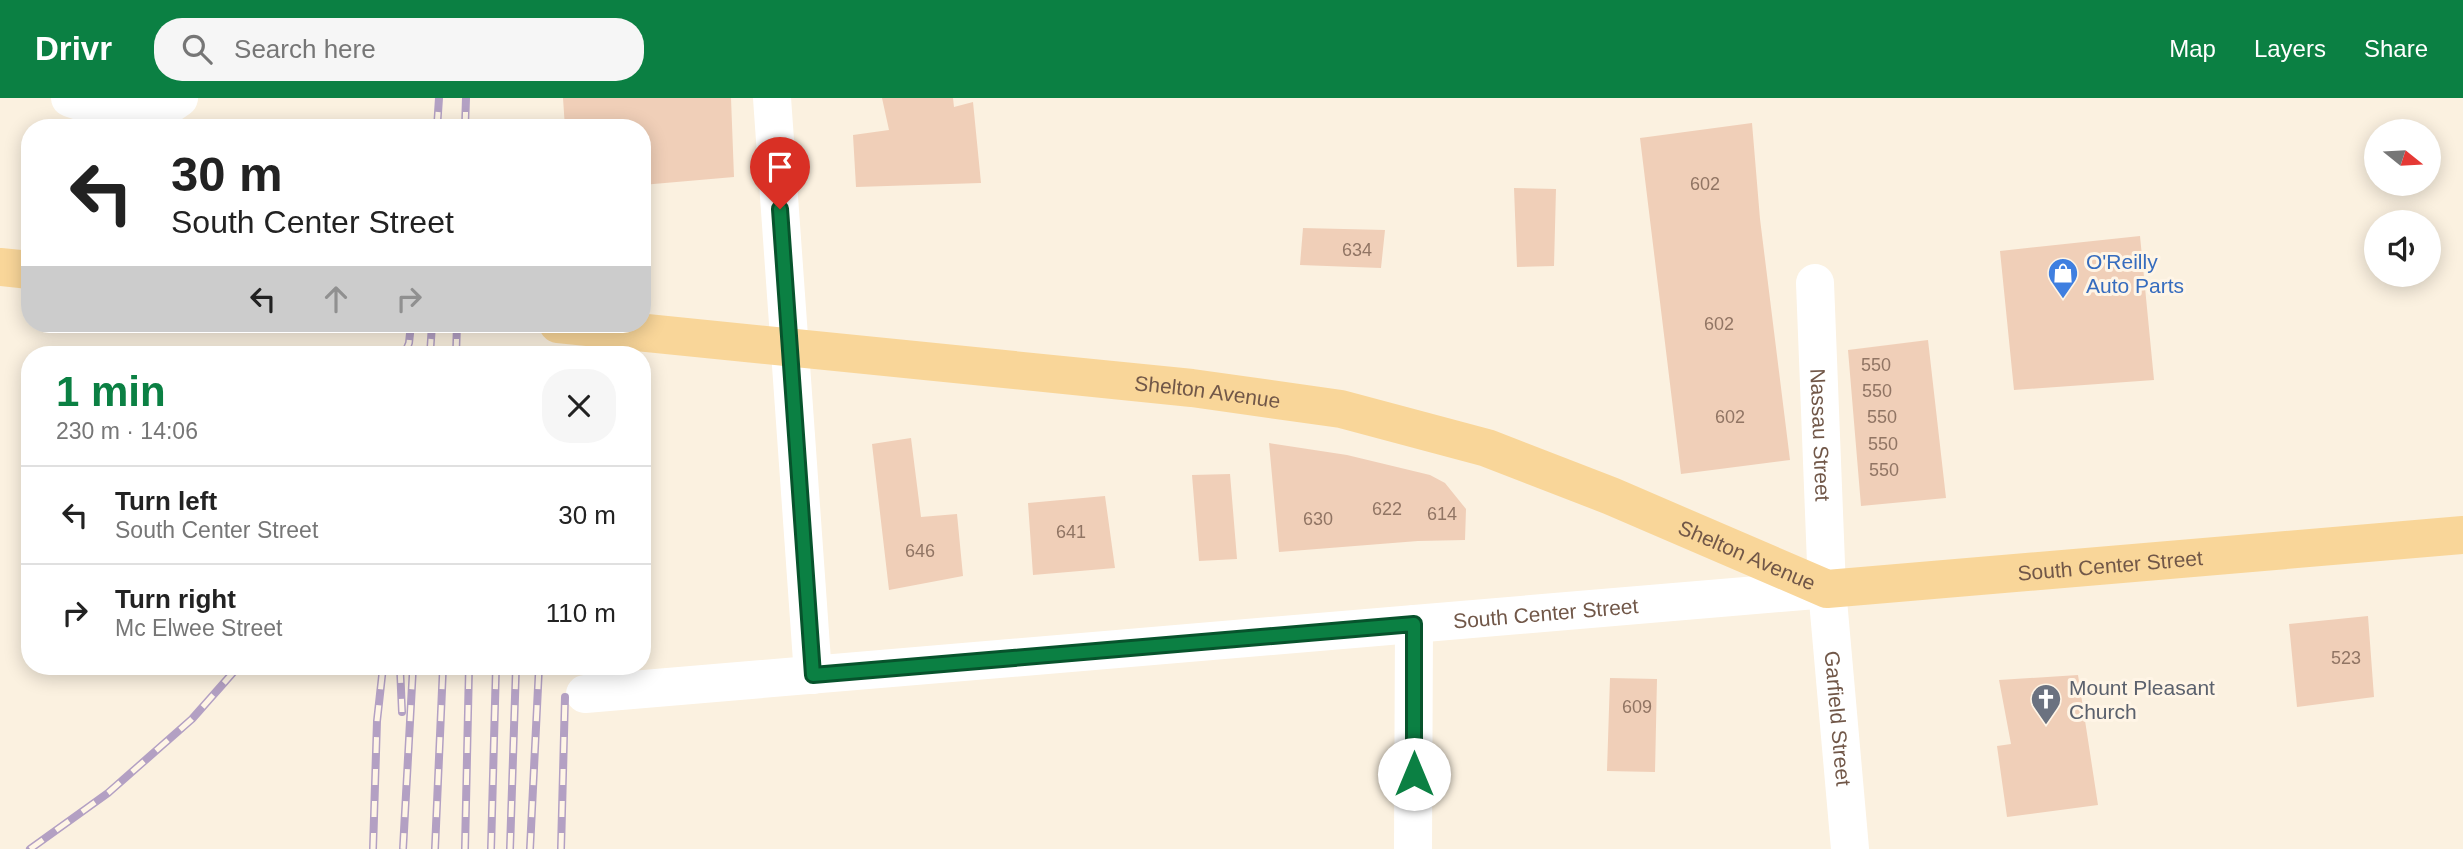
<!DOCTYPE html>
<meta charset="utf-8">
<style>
body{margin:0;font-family:Helvetica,sans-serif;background:#f6f6f6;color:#222;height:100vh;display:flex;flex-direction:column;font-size:26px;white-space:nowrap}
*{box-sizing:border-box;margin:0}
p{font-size:23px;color:#767676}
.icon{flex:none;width:38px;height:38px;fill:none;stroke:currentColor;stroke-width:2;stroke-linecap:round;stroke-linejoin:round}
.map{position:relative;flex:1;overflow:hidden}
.panel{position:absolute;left:21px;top:248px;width:630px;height:329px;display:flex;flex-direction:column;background:#fff;border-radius:28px;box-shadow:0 4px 18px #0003}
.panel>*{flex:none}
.hud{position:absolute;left:21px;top:21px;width:630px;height:214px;border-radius:28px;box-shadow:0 4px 18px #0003;background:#fff;color:#222;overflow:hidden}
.needle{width:46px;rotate:108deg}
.tools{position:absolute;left:2364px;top:21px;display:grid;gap:14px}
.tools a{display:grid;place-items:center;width:77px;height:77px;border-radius:50%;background:#fff;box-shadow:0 4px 18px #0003;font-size:35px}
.pin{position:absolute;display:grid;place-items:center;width:60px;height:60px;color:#fff;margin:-72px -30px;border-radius:50% 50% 50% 0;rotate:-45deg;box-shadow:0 0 7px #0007}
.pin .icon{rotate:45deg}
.me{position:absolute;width:77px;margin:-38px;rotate:0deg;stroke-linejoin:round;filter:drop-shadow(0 0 5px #0008)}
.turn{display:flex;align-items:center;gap:24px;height:147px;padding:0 35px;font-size:32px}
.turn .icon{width:91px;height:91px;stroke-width:2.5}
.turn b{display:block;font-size:49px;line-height:60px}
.lanes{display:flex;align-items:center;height:66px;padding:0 35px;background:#0003;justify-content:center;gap:35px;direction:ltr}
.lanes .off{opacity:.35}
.round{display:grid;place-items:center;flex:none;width:74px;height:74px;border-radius:28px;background:#f6f6f6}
.summary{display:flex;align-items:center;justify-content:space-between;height:119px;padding:0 35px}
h1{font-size:42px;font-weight:700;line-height:52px;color:#0b8043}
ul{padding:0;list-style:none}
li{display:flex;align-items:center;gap:21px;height:98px;padding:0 35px;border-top:2px solid #e0e0e0}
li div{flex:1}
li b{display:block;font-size:26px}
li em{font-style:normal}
header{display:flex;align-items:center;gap:42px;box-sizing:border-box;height:98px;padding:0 35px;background:#0b8043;color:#fff}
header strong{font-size:33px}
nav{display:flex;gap:38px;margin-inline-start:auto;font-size:24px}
.search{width:490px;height:63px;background:#f6f6f6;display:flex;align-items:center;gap:18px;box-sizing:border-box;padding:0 24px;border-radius:28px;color:#767676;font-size:26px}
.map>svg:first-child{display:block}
</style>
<header>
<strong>Drivr</strong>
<div class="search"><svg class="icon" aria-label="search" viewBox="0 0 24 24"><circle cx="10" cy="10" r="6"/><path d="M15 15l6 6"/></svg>Search here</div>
<nav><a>Map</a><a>Layers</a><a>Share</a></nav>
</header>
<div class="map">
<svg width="2463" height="751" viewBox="0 0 2463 751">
<rect width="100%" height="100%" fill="#fbf1e0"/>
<path fill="#f0cfb8" d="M563 0H731L734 79 642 87V30H565Z
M882 0H953L954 9 973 4 981 85 856 89 853 37 889 32Z
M1752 25 1760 121 1790 362 1681 376 1640 40Z
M1514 90 1556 91 1554 168 1517 169Z
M1303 130 1385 132 1381 170 1300 167Z
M2140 138 2154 282 2014 292 2000 153Z
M1928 242 1946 400 1861 408 1848 252Z
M911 340 921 419 957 416 963 478 889 492 872 346Z
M1269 345 1347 357 1430 377 1445 385 1466 411 1465 442 1418 443 1279 454Z
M1230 376 1237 461 1199 463 1192 377Z
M1105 398 1115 470 1033 477 1028 405Z
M2368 518 2374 599 2297 609 2289 526Z
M2078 577 2098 707 2007 719 1997 648 2011 646 1999 582Z
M1610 580 1657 581 1655 674 1607 673Z"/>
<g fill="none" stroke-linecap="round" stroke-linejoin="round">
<g stroke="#fff" stroke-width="38">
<path d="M70 0 103 11 160 13 179 0"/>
<path d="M772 0 813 577"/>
<path id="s1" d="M1815 185 1827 491 1850 751"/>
<path id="s2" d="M585 596 1827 491"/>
<path d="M1413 751 1414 526"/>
</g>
<g stroke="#f9d699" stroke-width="38">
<path d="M0 169 30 172"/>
<path id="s3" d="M558 226 1192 290 1341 311 1487 350 1611 398 1827 491 2463 437"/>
</g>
<g stroke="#b3a0c3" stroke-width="8">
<path id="rail" d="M437 30 439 0
M465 30 466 0
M404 257 409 245 411 226
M430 257 432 226
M456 257 457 226
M400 569 402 614
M30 751 108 695 192 621 238 569
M373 751 377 623 383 569
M403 751 413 569
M435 751 443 569
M465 751 469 569
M491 751 496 569
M510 751 516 569
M530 751 539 569
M561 751 565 599"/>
</g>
<use href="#rail" stroke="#fff5e6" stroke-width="5" stroke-dasharray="16" stroke-linecap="butt"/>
</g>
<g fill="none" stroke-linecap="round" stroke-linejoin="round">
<g stroke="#07532c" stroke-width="18">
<path id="route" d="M780 111 813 577 1414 526V676"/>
</g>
<use href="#route" stroke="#0b8043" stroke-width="12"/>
</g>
<defs>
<g id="shop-pin" transform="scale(1.575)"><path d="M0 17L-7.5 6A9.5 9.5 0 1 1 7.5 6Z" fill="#3f7fe0" stroke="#fff5e6"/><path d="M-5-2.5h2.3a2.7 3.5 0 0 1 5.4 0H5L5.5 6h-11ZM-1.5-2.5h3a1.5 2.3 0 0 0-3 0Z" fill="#fff"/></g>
<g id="church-pin" transform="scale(1.575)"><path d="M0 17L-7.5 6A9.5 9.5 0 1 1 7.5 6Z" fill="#6b7280" stroke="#fff5e6"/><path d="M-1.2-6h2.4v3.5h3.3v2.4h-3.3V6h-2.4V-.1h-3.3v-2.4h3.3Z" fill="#fff"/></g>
</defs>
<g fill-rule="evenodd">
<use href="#shop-pin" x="2063" y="175"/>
<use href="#church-pin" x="2046" y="601"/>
</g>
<g text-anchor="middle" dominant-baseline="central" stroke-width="6" stroke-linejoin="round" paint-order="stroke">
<g font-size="18" fill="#917564">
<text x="1705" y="86">602</text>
<text x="1357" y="152">634</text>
<text x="1719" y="226">602</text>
<text x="1876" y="267">550</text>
<text x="1877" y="293">550</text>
<text x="1730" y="319">602</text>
<text x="1882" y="319">550</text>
<text x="1883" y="346">550</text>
<text x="1884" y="372">550</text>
<text x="1387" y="411">622</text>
<text x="1442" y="416">614</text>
<text x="1318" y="421">630</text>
<text x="1071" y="434">641</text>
<text x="920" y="453">646</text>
<text x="2346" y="560">523</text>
<text x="1637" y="609">609</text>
</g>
<g font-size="21" fill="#366cbe" stroke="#fff5e6" text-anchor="start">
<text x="2086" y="163">O'Reilly<tspan x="2086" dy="24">Auto Parts</tspan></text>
</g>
<g font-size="21" fill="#715748" stroke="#fff5e6">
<text stroke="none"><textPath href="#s3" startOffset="653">Shelton Avenue</textPath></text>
<text stroke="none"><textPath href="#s1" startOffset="152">Nassau Street</textPath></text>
<text stroke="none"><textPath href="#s3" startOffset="1220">Shelton Avenue</textPath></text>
<text stroke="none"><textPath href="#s3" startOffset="1591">South Center Street</textPath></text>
<text stroke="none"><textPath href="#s2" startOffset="964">South Center Street</textPath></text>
<text stroke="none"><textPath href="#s1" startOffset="436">Garfield Street</textPath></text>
</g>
<g font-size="21" fill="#5b616d" stroke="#fff5e6" text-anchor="start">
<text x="2069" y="589">Mount Pleasant<tspan x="2069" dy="24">Church</tspan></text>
</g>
</g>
</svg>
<div class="tools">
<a><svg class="needle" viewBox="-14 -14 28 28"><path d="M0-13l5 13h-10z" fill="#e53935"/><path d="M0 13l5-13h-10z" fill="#767676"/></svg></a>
<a><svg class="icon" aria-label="sound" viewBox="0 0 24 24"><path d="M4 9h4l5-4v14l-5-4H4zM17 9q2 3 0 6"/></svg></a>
</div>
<div class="pin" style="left:780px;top:111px;background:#d93025"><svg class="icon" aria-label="arrive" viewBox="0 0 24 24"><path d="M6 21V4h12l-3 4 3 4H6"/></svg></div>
<svg class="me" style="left:1414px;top:676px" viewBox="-20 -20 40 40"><circle r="19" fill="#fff"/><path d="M0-13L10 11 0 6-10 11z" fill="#0b8043"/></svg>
<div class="hud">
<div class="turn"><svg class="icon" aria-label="left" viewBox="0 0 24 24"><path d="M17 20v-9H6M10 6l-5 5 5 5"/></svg><div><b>30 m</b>South Center Street</div></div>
<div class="lanes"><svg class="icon" aria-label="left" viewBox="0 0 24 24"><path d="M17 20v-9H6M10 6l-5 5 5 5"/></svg><svg class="icon off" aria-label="ahead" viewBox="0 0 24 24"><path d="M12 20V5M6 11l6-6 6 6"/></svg><svg class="icon off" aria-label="right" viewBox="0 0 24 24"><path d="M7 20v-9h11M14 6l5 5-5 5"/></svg></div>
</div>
<section class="panel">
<div class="summary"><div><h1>1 min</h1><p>230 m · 14:06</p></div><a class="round"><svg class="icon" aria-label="close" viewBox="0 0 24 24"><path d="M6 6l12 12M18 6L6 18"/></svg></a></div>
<ul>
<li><svg class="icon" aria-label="left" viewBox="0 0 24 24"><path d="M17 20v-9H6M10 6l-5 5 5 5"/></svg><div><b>Turn left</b><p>South Center Street</p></div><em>30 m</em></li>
<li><svg class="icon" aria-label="right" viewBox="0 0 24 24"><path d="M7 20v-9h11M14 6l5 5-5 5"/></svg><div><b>Turn right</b><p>Mc Elwee Street</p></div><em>110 m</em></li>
</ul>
</section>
</div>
